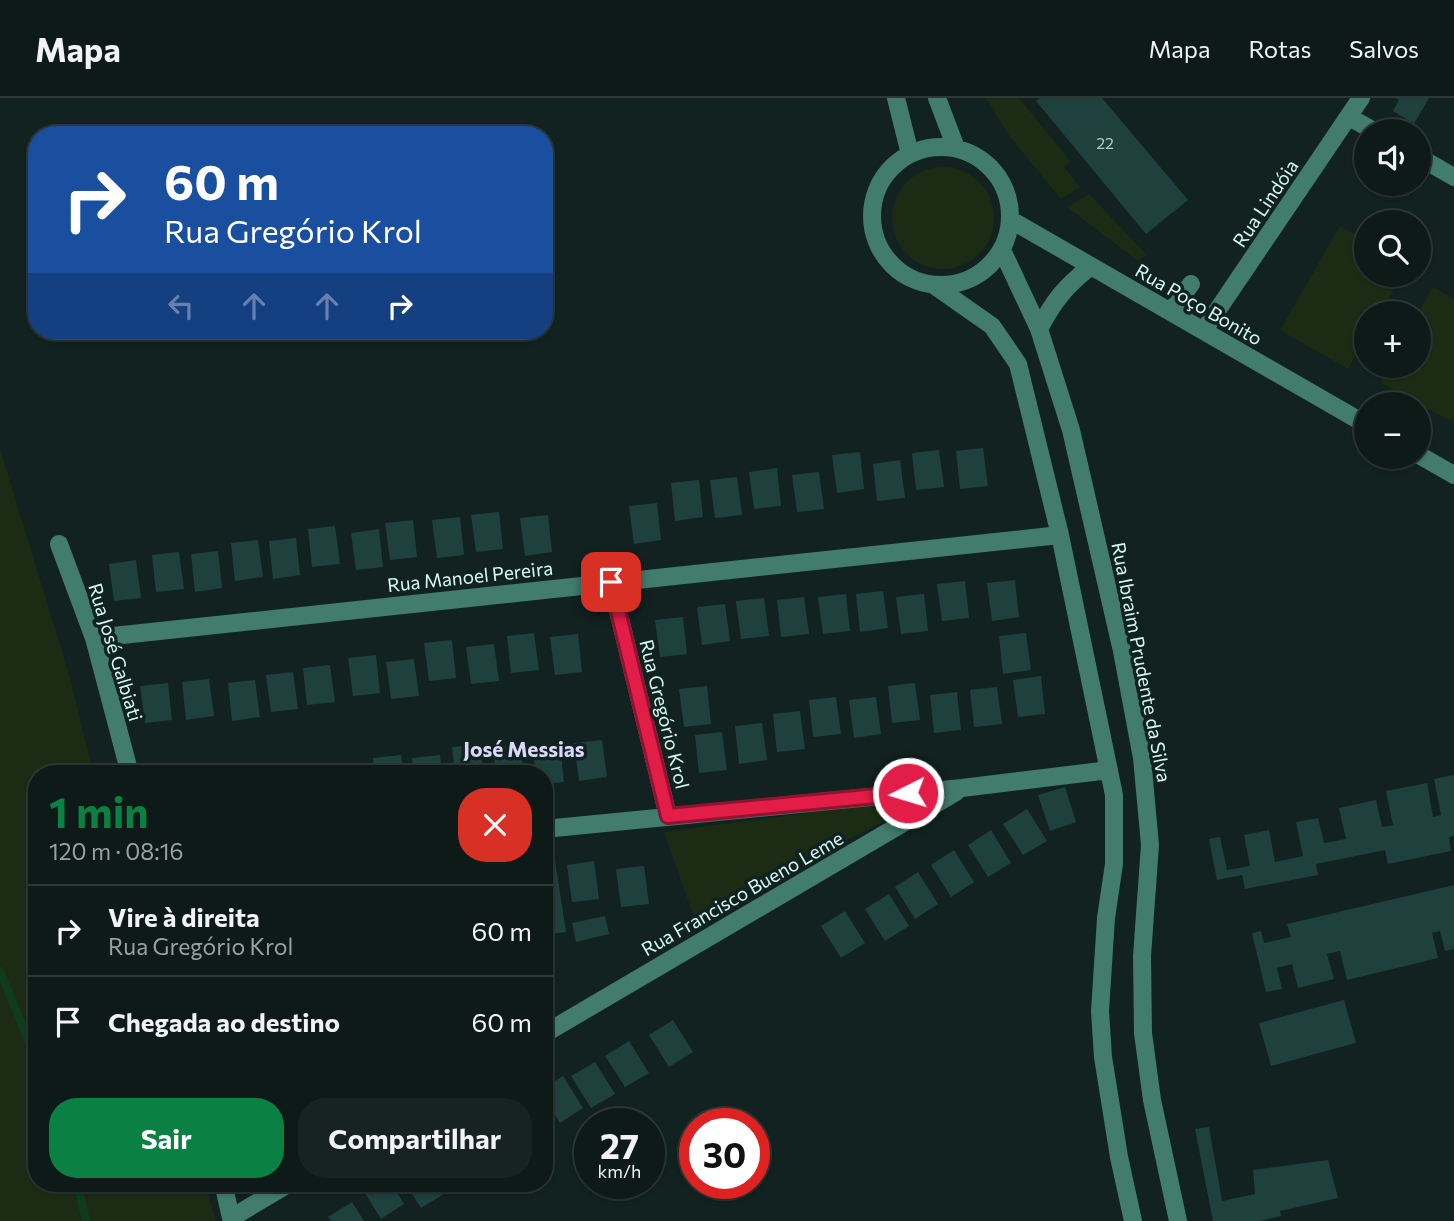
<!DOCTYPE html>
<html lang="pt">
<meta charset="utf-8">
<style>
body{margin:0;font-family:Commissioner,sans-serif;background:#162321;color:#f1f3f6;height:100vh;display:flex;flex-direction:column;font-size:26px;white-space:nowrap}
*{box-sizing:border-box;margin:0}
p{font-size:23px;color:#9aa1a2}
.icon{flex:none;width:38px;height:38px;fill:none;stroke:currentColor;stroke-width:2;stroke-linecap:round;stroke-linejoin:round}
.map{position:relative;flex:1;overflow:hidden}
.drawer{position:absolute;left:28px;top:667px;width:525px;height:427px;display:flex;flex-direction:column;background:#0d1a18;border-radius:28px;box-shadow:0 2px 5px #0004,0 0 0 2px #2d3837}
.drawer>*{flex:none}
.hud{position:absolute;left:28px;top:28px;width:525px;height:214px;border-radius:28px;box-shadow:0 2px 5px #0004,0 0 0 2px #2d3837;background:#1a4fa0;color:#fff;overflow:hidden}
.fabs{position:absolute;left:1354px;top:21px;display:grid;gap:14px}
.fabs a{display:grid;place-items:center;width:77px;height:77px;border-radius:50%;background:#0d1a18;box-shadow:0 2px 5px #0004,0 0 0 2px #2d3837;font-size:35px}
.speed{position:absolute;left:574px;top:1010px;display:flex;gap:14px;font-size:35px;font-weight:700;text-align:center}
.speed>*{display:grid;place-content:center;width:91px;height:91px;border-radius:50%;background:#0d1a18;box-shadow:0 2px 5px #0004,0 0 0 2px #2d3837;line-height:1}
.speed small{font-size:18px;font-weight:400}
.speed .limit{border:10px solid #d22;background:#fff;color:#111}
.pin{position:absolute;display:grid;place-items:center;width:60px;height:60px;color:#fff;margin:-30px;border-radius:14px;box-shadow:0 4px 10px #0006}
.me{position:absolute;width:77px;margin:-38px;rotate:265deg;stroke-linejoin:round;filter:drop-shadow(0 0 5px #0008)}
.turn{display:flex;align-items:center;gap:24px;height:147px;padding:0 21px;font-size:32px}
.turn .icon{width:91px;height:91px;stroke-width:2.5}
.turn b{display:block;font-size:49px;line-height:60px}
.lanes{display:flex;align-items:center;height:66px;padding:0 21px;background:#0003;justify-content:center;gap:35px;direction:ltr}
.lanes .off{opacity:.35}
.round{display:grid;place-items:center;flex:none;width:74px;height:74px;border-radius:28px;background:#162321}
.head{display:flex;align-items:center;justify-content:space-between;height:119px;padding:0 21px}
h1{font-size:42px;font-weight:700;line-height:52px;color:#0b8043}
.button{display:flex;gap:14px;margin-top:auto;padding:14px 21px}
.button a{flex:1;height:80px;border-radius:28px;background:#0b8043;color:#fff;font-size:28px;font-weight:700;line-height:80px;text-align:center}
.button a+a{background:#162321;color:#f1f3f6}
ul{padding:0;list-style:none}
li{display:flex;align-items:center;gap:21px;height:91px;padding:0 21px;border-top:2px solid #2d3837}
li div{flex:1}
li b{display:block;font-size:26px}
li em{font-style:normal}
header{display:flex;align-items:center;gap:42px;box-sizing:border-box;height:98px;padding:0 35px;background:#0d1a18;border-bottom:2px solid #2d3837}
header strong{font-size:33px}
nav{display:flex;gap:38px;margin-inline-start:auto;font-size:24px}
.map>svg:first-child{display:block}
</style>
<header>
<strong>Mapa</strong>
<nav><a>Mapa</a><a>Rotas</a><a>Salvos</a></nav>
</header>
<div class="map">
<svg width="1454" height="1123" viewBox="0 0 1454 1123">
<rect width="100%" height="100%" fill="#112220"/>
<path fill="#1c2c14" d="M986 0H1019L1071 64 1064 69 1080 89 1061 101 1010 39Z
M892 120a51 51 0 1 1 102 0a51 51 0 1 1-102 0Z
M1089 96 1147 157 1138 163 1067 109Z
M1340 128 1367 143V177H1402L1380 215H1367V238L1348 271 1280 232Z
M1433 189 1454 201V325L1380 284 1389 268H1419L1418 215Z
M0 351 69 576 93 675 37 676V1085H205L216 1123H0Z
M889 704 893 719 694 819 664 734Z"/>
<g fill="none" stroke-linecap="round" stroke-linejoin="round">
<path stroke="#0f3c1e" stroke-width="8" d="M0 873 37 964
M77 1085 86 1123"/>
</g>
<path fill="#1f413d" d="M1040 0H1102L1188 102 1146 136 1036 3Z
M1396 0H1429L1414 26 1393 13 1399 2Z
M983 350 988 388 960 391 956 353Z
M939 352 944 389 916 392 912 355Z
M860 354 864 391 837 395 832 357Z
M900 362 905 400 877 403 873 366Z
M777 370 781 408 754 411 749 374Z
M819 374 824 411 797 414 792 377Z
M737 379 742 417 715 420 710 382Z
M699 382 703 419 675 423 671 385Z
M657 405 661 442 634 446 629 408Z
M499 414 503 451 476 454 471 417Z
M548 417 552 454 525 458 520 420Z
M460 419 464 457 437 460 432 422Z
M413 422 417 459 390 462 385 425Z
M335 428 340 466 312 469 308 431Z
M379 431 383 469 356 472 351 435Z
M296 440 300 477 273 481 269 443Z
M258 442 263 479 235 483 231 445Z
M218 453 222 490 195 494 191 456Z
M179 454 184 491 156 494 152 457Z
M136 462 141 500 114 503 109 466Z
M1015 482 1019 519 992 523 987 485Z
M965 483 969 520 942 523 937 486Z
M883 493 888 530 860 534 856 496Z
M846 496 850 533 823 536 818 499Z
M924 496 928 533 901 536 896 499Z
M804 499 809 536 781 539 777 502Z
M764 500 769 538 741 541 736 503Z
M725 506 730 543 702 547 697 509Z
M683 519 687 556 660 559 655 522Z
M534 535 539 572 511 575 507 538Z
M1026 535 1031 572 1003 576 999 538Z
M578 536 582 574 555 577 550 539Z
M452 542 456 580 429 583 424 545Z
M494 546 499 583 471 586 466 549Z
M376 557 380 595 353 598 348 560Z
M414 561 419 598 391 601 386 564Z
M330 567 335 604 307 607 303 570Z
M293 574 298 611 271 614 266 577Z
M1041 578 1045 616 1018 619 1013 582Z
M209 581 214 618 186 622 182 584Z
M255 582 260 619 232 623 228 585Z
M168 585 172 622 145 625 140 588Z
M915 585 920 622 892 625 888 588Z
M707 588 711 626 684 629 679 591Z
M997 589 1002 626 974 629 970 592Z
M957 594 961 632 934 635 930 597Z
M836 599 841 636 813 639 809 602Z
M876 599 881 636 854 640 849 602Z
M800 613 805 651 777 654 773 616Z
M762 625 767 662 739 666 735 628Z
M722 634 727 672 699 675 695 637Z
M602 642 607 679 579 683 574 645Z
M480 646 483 676H455L452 649Z
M520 646 524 676H496L493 649Z
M560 647 564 684 544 686V676H536L532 650Z
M401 657 403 676H375L373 660Z
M440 657 442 676H414L412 660Z
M360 668 361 676H333V671Z
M322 671 323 676H295V674Z
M1454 677V738L1449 739 1451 753 1388 766 1385 752 1316 766 1318 777 1245 791 1242 777 1217 782 1209 741 1220 739 1227 772 1250 768 1244 737 1269 732 1275 764 1303 758 1296 724 1318 720 1324 745 1346 741 1339 710 1376 702 1382 729 1393 727 1386 693 1427 685 1433 719 1441 717 1434 681Z
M1065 689 1076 724 1050 733 1038 697Z
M1027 711 1047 743 1023 757 1003 726Z
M991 732 1011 765 988 779 968 747Z
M954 752 974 784 951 799 931 767Z
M554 756 566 834 544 837V757Z
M594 763 599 801 572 804 567 767Z
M644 768 649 806 621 809 616 771Z
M918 774 938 806 915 821 895 789Z
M1454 787V851L1445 853 1440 833 1432 835 1438 860 1347 882 1340 853 1327 856 1334 881 1298 890 1292 866 1277 870 1282 891 1266 894 1252 835 1261 833 1264 845 1291 839 1287 826Z
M889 796 909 828 885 843 865 811Z
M845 813 865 845 841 860 821 828Z
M605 818 609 836 576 844 572 825Z
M1344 902 1356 945 1271 968 1259 925Z
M673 922 693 954 669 969 649 937Z
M629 943 649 975 625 989 605 958Z
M595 964 615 996 591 1010 571 978Z
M563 978 583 1010 560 1025 544 1000V990Z
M1209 1029 1222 1103 1255 1096 1253 1072 1328 1062 1338 1100 1280 1113 1281 1118 1260 1123H1213L1195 1031Z
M367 1085H391L404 1106 381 1121 361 1089Z
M405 1085H437L444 1096 421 1110Z
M352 1104 364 1123H331L328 1119Z"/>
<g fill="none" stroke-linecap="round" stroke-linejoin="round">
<path stroke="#417c6c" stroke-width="18" d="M896 0 910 56
M937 0 956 50
M1349 19 1374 33
M872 118a69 69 0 1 1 138 0a69 69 0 1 1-138 0Z
M1419 59 1454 79
M1011 122 1367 327
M1002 152 1039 231 1071 332 1122 553 1142 660 1150 747 1142 858 1143 935 1152 1002 1178 1123
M935 188 992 228 1018 266 1060 437 1114 697V766L1106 820 1100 913 1103 959 1119 1059 1133 1123
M1171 213 1191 186
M1039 231C1054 202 1066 188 1091 168
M1204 232 1361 0
M1419 357 1454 377
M59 446 94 540 130 676
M611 484 668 718
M94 540 1060 437
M544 731 962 690 1109 672
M544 936 956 694
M223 1085 231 1120 290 1085"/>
</g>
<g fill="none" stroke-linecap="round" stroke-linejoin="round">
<g stroke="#92132f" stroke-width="18">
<path id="route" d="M611 484 668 718 908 695"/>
</g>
<use href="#route" stroke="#e11d48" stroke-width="12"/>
</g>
<g text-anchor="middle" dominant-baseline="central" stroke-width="7" stroke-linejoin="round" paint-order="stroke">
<g font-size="16" fill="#a8ccc6">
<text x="1105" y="44">22</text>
</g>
<g font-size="19" fill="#d6faf3" stroke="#112220">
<text transform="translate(1265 105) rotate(-56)">Rua Lindóia</text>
<text transform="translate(1199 206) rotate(30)">Rua Poço Bonito</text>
<text transform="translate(470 478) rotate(-6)">Rua Manoel Pereira</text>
<text transform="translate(116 554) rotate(73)">Rua José Galbiati</text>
<text transform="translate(1142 564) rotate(79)">Rua Ibraim Prudente da Silva</text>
<text transform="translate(665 616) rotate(76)">Rua Gregório Krol</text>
<text transform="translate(742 795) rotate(-30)">Rua Francisco Bueno Leme</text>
</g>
<g font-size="21" font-weight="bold" fill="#dad8fb" stroke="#112220">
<text x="524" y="650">José Messias</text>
</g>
</g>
</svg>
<div class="fabs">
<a><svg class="icon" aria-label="sound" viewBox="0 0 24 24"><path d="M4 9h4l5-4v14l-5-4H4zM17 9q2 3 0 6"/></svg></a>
<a><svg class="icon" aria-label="search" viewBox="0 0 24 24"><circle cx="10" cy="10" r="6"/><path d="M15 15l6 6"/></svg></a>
<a>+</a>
<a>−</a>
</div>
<div class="speed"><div>27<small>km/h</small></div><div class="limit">30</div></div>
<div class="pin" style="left:611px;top:484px;background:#d93025"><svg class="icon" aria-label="arrive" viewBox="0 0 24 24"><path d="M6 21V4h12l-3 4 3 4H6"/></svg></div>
<svg class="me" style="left:908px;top:695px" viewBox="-20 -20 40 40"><circle r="17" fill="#e11d48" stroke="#fff" stroke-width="3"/><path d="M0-11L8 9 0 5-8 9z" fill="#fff"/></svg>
<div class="hud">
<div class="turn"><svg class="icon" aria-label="right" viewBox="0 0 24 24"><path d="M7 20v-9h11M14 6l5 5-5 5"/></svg><div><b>60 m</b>Rua Gregório Krol</div></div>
<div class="lanes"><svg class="icon off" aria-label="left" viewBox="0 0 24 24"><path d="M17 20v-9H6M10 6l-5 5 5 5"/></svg><svg class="icon off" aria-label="ahead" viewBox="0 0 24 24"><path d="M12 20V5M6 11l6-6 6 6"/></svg><svg class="icon off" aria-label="ahead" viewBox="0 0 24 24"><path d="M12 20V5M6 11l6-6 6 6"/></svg><svg class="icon" aria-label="right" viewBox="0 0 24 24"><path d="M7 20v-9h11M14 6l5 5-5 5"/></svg></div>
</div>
<section class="drawer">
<div class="head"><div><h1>1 min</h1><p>120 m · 08:16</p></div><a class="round" style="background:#d93025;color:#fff"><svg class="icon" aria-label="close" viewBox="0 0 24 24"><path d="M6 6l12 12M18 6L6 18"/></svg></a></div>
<ul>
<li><svg class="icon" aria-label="right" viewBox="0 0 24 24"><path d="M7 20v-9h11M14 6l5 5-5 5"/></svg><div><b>Vire à direita</b><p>Rua Gregório Krol</p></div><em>60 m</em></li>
<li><svg class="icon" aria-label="arrive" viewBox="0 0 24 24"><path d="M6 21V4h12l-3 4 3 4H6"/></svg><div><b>Chegada ao destino</b></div><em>60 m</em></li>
</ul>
<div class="button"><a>Sair</a><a>Compartilhar</a></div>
</section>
</div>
